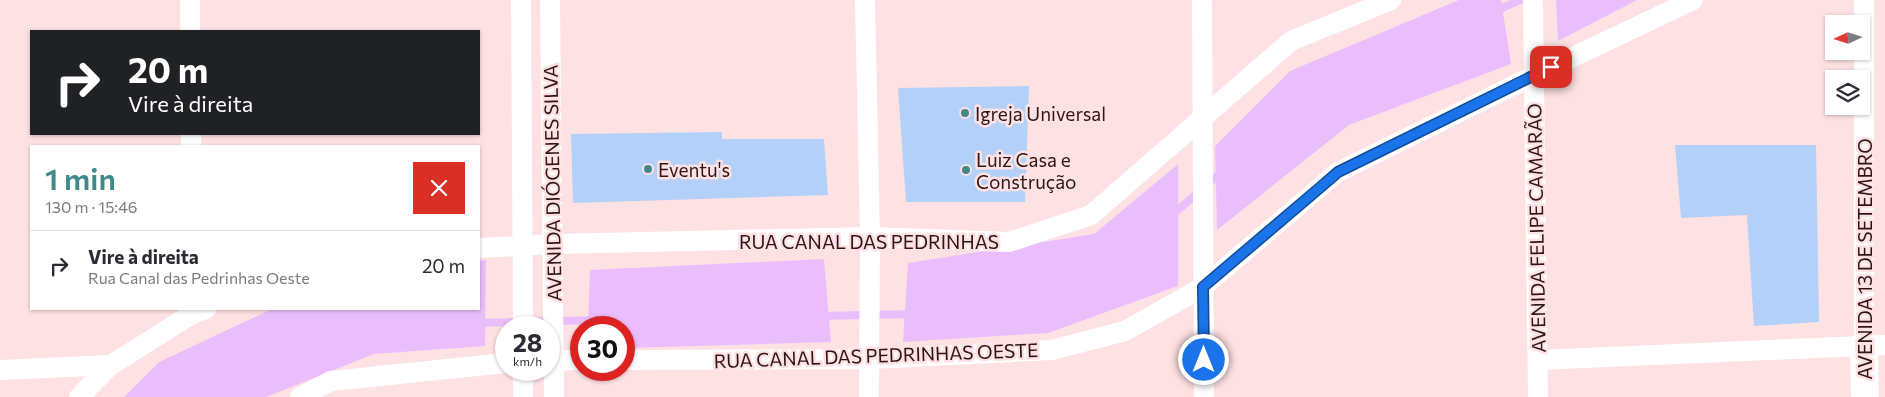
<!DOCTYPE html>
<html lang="pt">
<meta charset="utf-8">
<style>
body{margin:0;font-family:Commissioner,sans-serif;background:#f2f2f3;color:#2b2b33;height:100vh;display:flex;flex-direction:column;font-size:19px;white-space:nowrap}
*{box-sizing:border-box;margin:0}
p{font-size:16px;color:#7c7c81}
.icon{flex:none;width:28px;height:28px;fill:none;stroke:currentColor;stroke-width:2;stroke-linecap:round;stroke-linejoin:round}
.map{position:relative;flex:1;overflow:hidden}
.sheet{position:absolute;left:30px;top:145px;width:450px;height:165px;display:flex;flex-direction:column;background:#fff;border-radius:0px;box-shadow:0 1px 4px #0004}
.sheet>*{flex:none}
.top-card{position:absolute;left:30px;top:30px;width:450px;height:105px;border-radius:0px;box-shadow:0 1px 4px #0004;background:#202124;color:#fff;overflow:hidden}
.needle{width:32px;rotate:266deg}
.buttons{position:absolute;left:1825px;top:15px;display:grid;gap:10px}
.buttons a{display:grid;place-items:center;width:45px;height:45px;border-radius:0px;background:#fff;box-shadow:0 1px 4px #0004;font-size:25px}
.speed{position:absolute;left:495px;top:316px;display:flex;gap:10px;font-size:25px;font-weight:700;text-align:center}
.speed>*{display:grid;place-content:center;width:65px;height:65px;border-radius:50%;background:#fff;box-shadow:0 1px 4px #0004;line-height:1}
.speed small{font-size:12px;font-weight:400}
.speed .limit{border:8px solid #d22;background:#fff;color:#111}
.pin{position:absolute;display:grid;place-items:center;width:42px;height:42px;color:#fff;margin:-21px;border-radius:10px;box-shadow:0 2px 8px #0006}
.me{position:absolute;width:55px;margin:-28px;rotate:0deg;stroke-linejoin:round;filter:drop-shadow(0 0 4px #0008)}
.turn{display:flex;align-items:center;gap:18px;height:105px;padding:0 15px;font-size:22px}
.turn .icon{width:65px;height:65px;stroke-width:2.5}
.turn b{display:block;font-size:35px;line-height:42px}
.round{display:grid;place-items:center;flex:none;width:52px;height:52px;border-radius:0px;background:#f2f2f3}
.headline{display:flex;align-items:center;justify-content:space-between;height:85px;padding:0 15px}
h1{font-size:30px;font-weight:600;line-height:38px;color:#408889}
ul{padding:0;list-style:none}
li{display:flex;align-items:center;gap:15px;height:70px;padding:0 15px;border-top:1px solid #e1e1e2}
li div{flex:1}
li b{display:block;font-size:19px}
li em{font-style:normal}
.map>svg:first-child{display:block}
</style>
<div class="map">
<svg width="1885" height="397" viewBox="0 0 1885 397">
<rect width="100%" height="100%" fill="#fee1e2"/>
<path fill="#eabefd" d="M1459 0H1501L1511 64 1349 125 1217 230 1215 146 1290 71Z
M1556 0H1637L1558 41Z
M1178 164V286L1048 333 903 342 908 263 1094 234Z
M824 259 831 342 624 348V328L588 327 590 270Z
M486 260 485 346 374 354 266 397H124L159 362 272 309H479V261Z"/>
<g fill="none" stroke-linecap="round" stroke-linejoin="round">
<path stroke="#eabefd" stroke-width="8" d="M1493 12 1520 0
M1171 216 1223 171
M819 316 915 314
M476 323 597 320"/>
</g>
<path fill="#b3d1f8" d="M1029 86 1025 202H906L898 88Z
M722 132V139H824L828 195 573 203 571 134Z
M1675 145H1816L1819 322 1754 326 1747 215 1681 218Z"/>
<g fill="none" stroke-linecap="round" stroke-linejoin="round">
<path stroke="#fff" stroke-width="20" d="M190 0V31
M521 0 523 328
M550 0 554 397
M865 0 870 237 869 397
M1202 0 1204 397
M1533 0 1538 397
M1864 0V345
M191 134V146
M479 248 553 244 870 237 1009 242 1091 215 1291 41 1391 0
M624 360 869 359 1052 350 1125 331 1203 287 1338 172 1533 76 1693 0
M1538 360 1885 345
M549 361 581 360
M0 370 111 365
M523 370V397
M79 397 111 365 192 314 206 309
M300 397 331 381 506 363"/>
<path stroke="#fff" stroke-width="28" d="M1864 345 1865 397"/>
</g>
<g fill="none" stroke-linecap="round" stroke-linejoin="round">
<g stroke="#114b97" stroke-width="12">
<path id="route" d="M1204 360 1203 287 1323 185 1338 172 1551 67"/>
</g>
<use href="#route" stroke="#1a73e8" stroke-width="9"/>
</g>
<g fill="#408889" stroke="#fee1e2" stroke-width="2">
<circle cx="965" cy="113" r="5"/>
<circle cx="648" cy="169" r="5"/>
<circle cx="966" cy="170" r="5"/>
</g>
<g text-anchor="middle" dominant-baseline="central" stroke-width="5" stroke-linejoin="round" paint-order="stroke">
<g font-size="19" fill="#2d1517" stroke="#fee1e2" text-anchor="start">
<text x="975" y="113">Igreja Universal</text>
<text x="976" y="159">Luiz Casa e<tspan x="976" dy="22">Construção</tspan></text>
<text x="658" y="169">Eventu's</text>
</g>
<g font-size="19" fill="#2d1517" stroke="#fee1e2">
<text transform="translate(552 183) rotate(-91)">AVENIDA DIÓGENES SILVA</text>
<text transform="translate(1536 228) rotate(-91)">AVENIDA FELIPE CAMARÃO</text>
<text x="869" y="241">RUA CANAL DAS PEDRINHAS</text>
<text transform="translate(1864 259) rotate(-90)">AVENIDA 13 DE SETEMBRO</text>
<text transform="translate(876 355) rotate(-2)">RUA CANAL DAS PEDRINHAS OESTE</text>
</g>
</g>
</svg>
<div class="buttons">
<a><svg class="needle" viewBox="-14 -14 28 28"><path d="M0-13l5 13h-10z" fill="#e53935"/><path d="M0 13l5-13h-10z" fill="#7c7c81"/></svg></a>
<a><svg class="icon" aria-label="layers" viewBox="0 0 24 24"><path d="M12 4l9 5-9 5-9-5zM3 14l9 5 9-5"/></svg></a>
</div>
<div class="speed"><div>28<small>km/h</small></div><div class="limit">30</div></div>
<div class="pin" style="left:1551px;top:67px;background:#d93025"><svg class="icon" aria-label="arrive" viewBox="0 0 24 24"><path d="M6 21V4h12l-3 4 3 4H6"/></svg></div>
<svg class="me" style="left:1204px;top:360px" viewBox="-20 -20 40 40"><circle r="17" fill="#1a73e8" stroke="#fff" stroke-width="3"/><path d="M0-11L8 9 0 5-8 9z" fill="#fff"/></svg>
<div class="top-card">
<div class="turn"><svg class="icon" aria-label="right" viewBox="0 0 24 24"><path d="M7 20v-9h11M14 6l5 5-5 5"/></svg><div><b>20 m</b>Vire à direita</div></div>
</div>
<section class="sheet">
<div class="headline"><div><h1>1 min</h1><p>130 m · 15:46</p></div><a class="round" style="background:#d93025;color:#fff"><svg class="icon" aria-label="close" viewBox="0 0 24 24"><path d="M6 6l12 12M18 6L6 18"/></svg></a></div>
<ul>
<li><svg class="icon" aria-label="right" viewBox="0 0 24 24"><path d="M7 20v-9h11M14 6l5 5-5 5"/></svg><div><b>Vire à direita</b><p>Rua Canal das Pedrinhas Oeste</p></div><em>20 m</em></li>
</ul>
</section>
</div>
